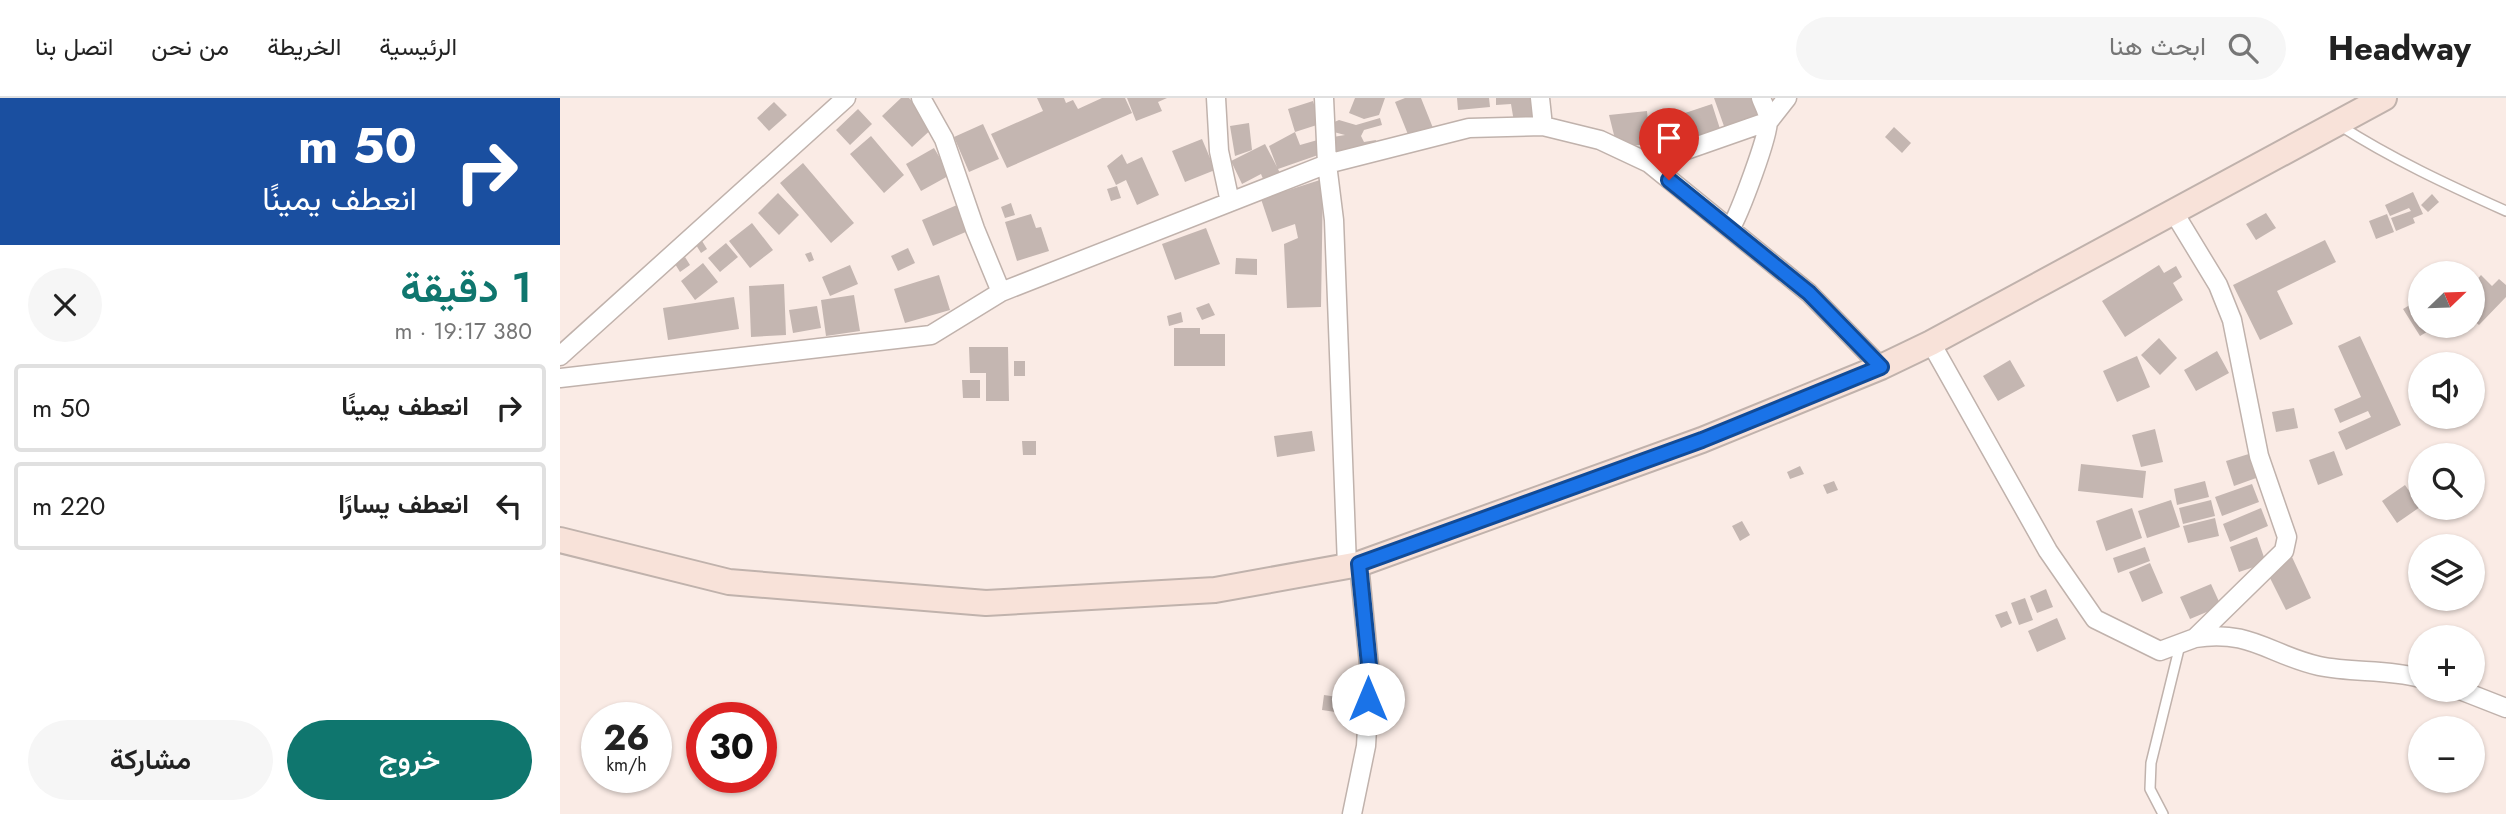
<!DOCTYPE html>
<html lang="ar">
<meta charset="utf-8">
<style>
body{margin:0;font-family:Jost,Vazirmatn,sans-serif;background:#f6f6f6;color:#222;direction:rtl;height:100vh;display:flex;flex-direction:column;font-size:26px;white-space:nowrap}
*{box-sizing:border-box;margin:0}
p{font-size:23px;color:#767676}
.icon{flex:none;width:38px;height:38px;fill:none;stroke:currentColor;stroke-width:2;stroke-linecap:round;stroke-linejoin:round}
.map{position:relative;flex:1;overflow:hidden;direction:ltr}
.side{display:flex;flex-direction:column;background:#fff;width:560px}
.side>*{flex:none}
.guide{background:#1a4fa0;color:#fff;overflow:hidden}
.needle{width:46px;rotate:67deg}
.controls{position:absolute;left:1848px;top:163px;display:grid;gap:14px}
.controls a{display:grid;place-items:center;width:77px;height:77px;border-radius:50%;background:#fff;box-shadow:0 2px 5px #0004;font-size:35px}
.speed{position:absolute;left:21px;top:604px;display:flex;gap:14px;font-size:35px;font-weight:700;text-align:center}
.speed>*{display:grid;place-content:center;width:91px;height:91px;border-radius:50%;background:#fff;box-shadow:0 2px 5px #0004;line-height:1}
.speed small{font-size:18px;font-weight:400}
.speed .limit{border:10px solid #d22;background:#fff;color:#111}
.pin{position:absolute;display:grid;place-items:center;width:60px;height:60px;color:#fff;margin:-72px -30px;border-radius:50% 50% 50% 0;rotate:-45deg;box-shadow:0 0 7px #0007}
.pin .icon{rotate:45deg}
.me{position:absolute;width:77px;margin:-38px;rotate:0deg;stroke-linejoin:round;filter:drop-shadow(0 0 5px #0008)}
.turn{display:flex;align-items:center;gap:24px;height:147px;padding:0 28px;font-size:32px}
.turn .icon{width:91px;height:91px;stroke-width:2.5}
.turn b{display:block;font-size:49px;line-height:60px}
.round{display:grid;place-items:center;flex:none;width:74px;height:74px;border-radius:37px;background:#f6f6f6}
.headline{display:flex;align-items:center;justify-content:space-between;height:119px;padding:0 28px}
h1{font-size:42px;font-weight:600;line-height:52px;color:#0f766e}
.action{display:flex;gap:14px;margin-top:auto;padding:14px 28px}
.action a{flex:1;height:80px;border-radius:42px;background:#0f766e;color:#fff;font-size:28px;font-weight:600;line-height:80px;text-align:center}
.action a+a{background:#f6f6f6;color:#222}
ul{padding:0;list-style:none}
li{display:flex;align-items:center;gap:21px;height:88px;margin:0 14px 10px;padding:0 14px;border:4px solid #e0e0e0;border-radius:7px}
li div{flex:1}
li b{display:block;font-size:26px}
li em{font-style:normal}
header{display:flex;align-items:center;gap:42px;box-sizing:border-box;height:98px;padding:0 35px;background:#fff;border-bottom:2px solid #e0e0e0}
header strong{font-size:33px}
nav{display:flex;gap:38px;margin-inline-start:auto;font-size:24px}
.search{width:490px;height:63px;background:#f6f6f6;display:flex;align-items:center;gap:18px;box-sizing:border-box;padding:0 24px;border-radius:38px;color:#767676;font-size:26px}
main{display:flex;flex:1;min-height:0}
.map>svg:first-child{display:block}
</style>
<header>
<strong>Headway</strong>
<div class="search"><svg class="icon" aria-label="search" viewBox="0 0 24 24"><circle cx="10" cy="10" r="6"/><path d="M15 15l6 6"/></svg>ابحث هنا</div>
<nav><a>الرئيسية</a><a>الخريطة</a><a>من نحن</a><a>اتصل بنا</a></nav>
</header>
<main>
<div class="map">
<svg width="1946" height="716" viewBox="0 0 1946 716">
<rect width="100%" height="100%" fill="#faebe5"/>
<path fill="#c4b6b1" d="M341 0H349L375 28 352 49 322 18Z
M477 0H504L506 5 513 2 518 11 542 0H565L572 15 447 70 431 36 483 13Z
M567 0H607L598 4 602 13 576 23Z
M795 0H825L819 17 804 21 789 15Z
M845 0H861L873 30 849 39 835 4Z
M897 0H929L930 9 898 12Z
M936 0H975L976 20 954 24 951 6 936 7Z
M1154 0H1193L1200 19 1165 31Z
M753 3 760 26 735 34 728 11Z
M214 4 227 17 209 33 197 20Z
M1152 6 1161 34 1131 44 1122 16Z
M298 11 312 26 290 47 276 32Z
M1087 13 1090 46 1057 49 1049 17Z
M820 20 822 27 804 32 801 38 804 44 816 42 814 51 776 57 773 39 785 37 770 33 772 25 779 22 796 27Z
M689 25 692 52 675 58 670 28Z
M423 26 439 61 409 74 394 39Z
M1334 29 1351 45 1342 55 1325 39Z
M735 34 740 47 761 41V56L718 71 722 79 706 88 701 76 682 86 671 63 705 46 717 69 709 48Z
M311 38 344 77 324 95 290 56Z
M642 41 655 72 625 84 612 53Z
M374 50 390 77 361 93 346 66Z
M562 56 567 66 582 59 599 97 577 107 566 82 556 87 547 68Z
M243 65 294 125 271 145 220 85Z
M763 81 761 209 727 210 724 146 738 140 735 126 712 134 701 101Z
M557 88 561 100 551 103 547 91Z
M1853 94 1863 116 1853 120 1855 125 1836 133 1831 120 1851 113 1849 110 1830 118 1825 107Z
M218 95 239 117 219 137 198 115Z
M1872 96 1879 104 1868 114 1861 107Z
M451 105 455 117 445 120 441 109Z
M397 107 408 133 373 148 362 122Z
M1706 115 1716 130 1696 142 1686 126Z
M471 116 476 130 481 129 489 153 457 163 445 124Z
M1827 116 1834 134 1816 141 1809 123Z
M192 125 213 152 190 170 169 143Z
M646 130 660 166 615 182 602 146Z
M139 138 147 151 141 155 133 142Z
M1765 142 1776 164 1717 193 1733 226 1700 242 1673 187Z
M166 145 178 159 160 174 148 160Z
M348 150 355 165 338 173 331 158Z
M251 154 254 162 249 164 245 156Z
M125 159 130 167 120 174 115 166Z
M676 160 697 161V177L675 176Z
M143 165 158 184 135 202 121 183Z
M290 167 298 186 270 198 262 179Z
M1599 167 1604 175 1616 168 1622 179 1613 185 1623 202 1565 239 1542 203Z
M379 177 390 212 345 225 334 191Z
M1921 177 1932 188 1939 181 1946 187V199L1919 227 1913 222V186Z
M224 186 226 237 191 239 189 188Z
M294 197 300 233 266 238 261 202Z
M174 199 179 231 108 242 103 210Z
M1860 201V228H1877L1860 238 1843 211Z
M649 205 655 217 642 222 636 210Z
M257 208 261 230 233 235 229 212Z
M621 214 623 224 609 228 607 218Z
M614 230H640V236H665V268H614Z
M1800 238 1841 327 1786 352 1778 334 1811 319 1808 313 1780 325 1774 311 1801 299 1778 248Z
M1599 240 1617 260 1600 277 1581 257Z
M409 249H448L449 303H426V275H410Z
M1657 253 1669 275 1636 293 1624 272Z
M1577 258 1590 289 1557 304 1543 273Z
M1450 262 1465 288 1438 303 1423 278Z
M454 263H465V278H454Z
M402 282H420V300H403Z
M1734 310 1738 330 1716 334 1712 314Z
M1595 331 1603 364 1581 369 1572 337Z
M752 333 755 353 717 359 714 338Z
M462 343H476V357H463Z
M1774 353 1783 377 1758 387 1749 362Z
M1692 355 1699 379 1674 388 1666 363Z
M1521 366 1586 373 1583 400 1518 393Z
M1240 368 1244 376 1230 381 1227 374Z
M1274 383 1278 392 1267 396 1263 387Z
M1645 383 1649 399 1617 407 1614 391Z
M1692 386 1699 404 1662 418 1655 399Z
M1845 387 1860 409 1837 425 1822 403Z
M1611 402 1620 429 1587 440 1578 413Z
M1651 402 1655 418 1623 426 1619 410Z
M1572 410 1582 440 1546 453 1536 423Z
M1701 410 1708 428 1670 444 1663 426Z
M1655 420 1659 438 1628 445 1623 428Z
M1182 423 1190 437 1180 443 1172 428Z
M1697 439 1706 465 1679 474 1670 449Z
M1585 449 1590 463 1558 475 1553 460Z
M1732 459 1751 500 1726 512 1706 472Z
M1590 465 1603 495 1582 504 1569 474Z
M1651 486 1661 508 1630 521 1620 499Z
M1486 491 1493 509 1477 515 1470 498Z
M1465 500 1473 522 1459 527 1451 505Z
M1447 513 1452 525 1441 530 1435 517Z
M1497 520 1506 541 1477 554 1468 533Z
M764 597 784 600 782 615 762 612Z"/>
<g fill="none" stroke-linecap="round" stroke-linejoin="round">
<g stroke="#c0b2ac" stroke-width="12">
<path id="lane" d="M1779 27C1832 61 1888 87 1946 113
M1603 716 1590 691 1591 665 1620 547"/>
</g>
<g stroke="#c0b2ac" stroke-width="21">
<path id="street" d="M361 0 384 41 415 131 441 194
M656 0 659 53 670 104
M764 0 767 66 774 122 787 468
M980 0 983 28
M1089 65 1209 23 1227 0
M1170 131C1179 117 1210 35 1208 21 1208 14 1203 6 1201 0
M1371 245 1488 453 1535 521 1600 553 1635 540 1724 453 1727 439 1699 358 1672 222 1658 187 1613 113
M0 258 286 0
M0 280 371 237 441 194 767 66 909 30 983 28 1040 42 1089 65 1249 195 1321 269
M1635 540C1690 531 1710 557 1759 568 1792 575 1828 571 1860 580
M1900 592 1946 610
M792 716 806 648 810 577 799 466"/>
</g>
<g stroke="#c0b2ac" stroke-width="28">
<path id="secondary" d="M0 442 169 484 426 505 655 492 799 466 1142 342 1321 269 1371 245 1824 0"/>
</g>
<use href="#lane" stroke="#fff" stroke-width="9"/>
<use href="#street" stroke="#fff" stroke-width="18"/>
<use href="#secondary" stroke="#f8e2d9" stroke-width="24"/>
</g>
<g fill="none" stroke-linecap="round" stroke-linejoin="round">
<g stroke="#114b97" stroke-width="18">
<path id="route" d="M808 601 810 577 799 466 1142 342 1321 269 1249 195 1109 82"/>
</g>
<use href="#route" stroke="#1a73e8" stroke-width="12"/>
</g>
</svg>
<div class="controls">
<a><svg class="needle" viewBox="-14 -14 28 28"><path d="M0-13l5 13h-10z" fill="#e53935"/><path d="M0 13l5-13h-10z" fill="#767676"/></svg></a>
<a><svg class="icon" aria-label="sound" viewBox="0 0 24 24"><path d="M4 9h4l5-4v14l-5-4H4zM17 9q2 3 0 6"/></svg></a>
<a><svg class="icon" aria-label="search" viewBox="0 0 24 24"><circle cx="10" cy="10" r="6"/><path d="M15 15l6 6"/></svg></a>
<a><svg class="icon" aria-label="layers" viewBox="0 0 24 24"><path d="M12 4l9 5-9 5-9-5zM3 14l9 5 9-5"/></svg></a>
<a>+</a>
<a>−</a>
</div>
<div class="speed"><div>26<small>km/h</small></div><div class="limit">30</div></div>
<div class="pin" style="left:1109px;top:82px;background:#d93025"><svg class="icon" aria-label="arrive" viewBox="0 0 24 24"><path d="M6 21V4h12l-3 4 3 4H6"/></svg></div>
<svg class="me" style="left:808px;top:601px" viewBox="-20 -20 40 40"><circle r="19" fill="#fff"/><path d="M0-13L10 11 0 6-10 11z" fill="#1a73e8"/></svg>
</div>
<section class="side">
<div class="guide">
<div class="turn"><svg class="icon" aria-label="right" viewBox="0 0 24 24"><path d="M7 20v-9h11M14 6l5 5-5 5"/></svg><div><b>50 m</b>انعطف يمينًا</div></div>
</div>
<div class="headline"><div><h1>1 دقيقة</h1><p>380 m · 19:17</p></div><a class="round"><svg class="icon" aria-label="close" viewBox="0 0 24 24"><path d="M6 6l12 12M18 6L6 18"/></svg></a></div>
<ul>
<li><svg class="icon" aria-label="right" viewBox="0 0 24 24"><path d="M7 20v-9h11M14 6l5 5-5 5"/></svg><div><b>انعطف يمينًا</b></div><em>50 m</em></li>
<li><svg class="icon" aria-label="left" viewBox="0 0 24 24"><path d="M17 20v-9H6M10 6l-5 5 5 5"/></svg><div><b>انعطف يسارًا</b></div><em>220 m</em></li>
</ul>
<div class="action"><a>خروج</a><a>مشاركة</a></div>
</section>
</main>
